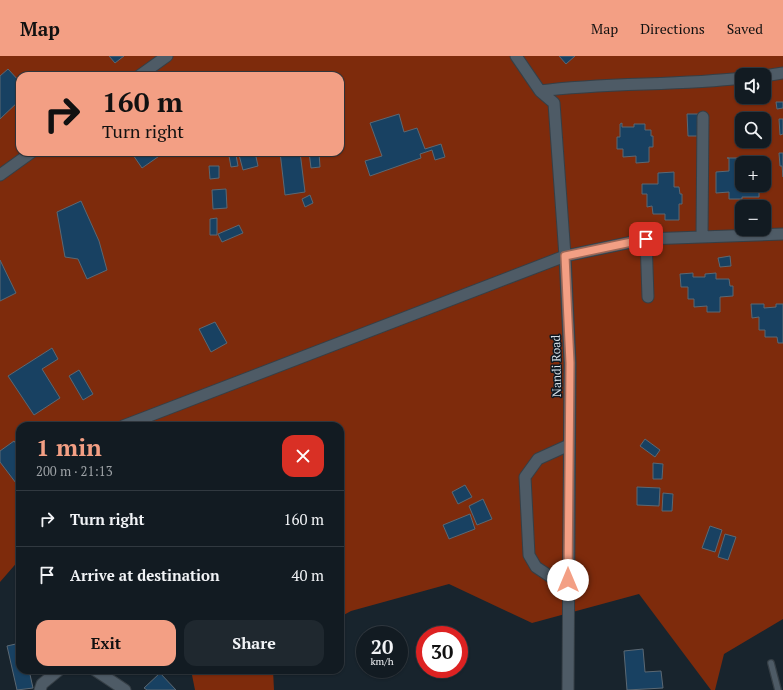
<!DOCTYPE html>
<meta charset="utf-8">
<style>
body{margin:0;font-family:"PT Serif",serif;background:#1f282f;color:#f1f3f6;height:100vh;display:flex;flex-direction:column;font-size:15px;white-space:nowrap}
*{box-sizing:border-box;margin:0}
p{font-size:13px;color:#9ca1a5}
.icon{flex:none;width:22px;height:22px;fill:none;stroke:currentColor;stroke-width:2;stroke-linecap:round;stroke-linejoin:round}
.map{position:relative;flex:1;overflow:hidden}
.side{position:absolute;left:16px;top:366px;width:328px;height:252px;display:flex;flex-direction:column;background:#121b22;border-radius:12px;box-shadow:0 1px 3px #0004,0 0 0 1px #313940}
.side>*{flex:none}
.hud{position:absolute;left:16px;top:16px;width:328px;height:84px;border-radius:12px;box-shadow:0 1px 3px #0004,0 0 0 1px #313940;background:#f39f84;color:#111;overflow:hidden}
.buttons{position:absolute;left:735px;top:12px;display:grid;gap:8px}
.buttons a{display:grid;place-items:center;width:36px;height:36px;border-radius:8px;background:#121b22;box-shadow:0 1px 3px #0004,0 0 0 1px #313940;font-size:20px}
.speed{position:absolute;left:356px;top:570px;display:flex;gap:8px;font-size:20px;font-weight:700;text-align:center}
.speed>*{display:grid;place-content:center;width:52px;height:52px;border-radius:50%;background:#121b22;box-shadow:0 1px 3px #0004,0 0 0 1px #313940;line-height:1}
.speed small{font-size:10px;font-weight:400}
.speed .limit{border:6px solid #d22;background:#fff;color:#111}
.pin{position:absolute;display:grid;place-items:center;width:34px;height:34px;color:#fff;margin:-17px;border-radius:8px;box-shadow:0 2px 6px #0006}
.me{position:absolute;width:44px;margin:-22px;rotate:0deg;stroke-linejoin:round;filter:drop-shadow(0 0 3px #0008)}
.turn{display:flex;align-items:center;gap:14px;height:84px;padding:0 20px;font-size:18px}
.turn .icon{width:52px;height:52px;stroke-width:2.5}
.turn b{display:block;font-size:28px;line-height:34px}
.round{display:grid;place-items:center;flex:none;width:42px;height:42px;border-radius:12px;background:#1f282f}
.summary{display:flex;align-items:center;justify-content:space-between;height:68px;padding:0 20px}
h1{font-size:24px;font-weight:700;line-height:30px;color:#f39f84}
.cta{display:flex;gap:8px;margin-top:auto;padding:8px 20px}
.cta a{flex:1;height:46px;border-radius:12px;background:#f39f84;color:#111;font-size:16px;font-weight:700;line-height:46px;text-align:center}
.cta a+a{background:#1f282f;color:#f1f3f6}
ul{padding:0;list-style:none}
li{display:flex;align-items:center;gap:12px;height:56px;padding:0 20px;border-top:1px solid #313940}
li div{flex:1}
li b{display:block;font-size:15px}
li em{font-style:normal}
header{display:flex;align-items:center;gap:24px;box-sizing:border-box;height:56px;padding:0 20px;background:#f39f84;color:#111}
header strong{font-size:19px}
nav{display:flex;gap:22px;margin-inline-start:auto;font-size:14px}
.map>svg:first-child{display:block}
</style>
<header>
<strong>Map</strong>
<nav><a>Map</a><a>Directions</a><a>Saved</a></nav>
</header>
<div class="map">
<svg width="783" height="634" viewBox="0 0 783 634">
<rect width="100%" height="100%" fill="#18242d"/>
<path fill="#7e2b0c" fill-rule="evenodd" d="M0 0H783V563L724 598 715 634H711L639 538 532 567 449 528 351 555 340 561V370H20V503L0 526ZM742 19H764V41H742ZM20 20H340V96H20ZM742 63H764V85H742ZM742 107H764V129H742ZM742 151H764V173H742Z
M191 614H273L274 634H195Z"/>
<path fill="#184162" stroke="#5b6873" d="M109 0H124L115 7Z
M559 0H575L566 8Z
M8 13 20 26V44L0 63V20Z
M776 46H783V52L777 53Z
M399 58 404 76 417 72 425 93 441 88 445 101 435 104 432 94 420 98 421 102 370 120 365 105 382 100 370 67Z
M687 58H698L699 80H688Z
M779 63H783V78L780 79Z
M622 67V71H634V68H645V74H651V80H653V91H649V106L636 107V100L623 101V93H617V81H620V68Z
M131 96H165L142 112Z
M249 96H255L258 110 243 114 239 99Z
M280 96H300L305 136 285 139Z
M309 96H319L320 111 311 112Z
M779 97H783V121L782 110H780Z
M236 99 238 110 231 111 229 100Z
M727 102H750V107H742V129H759V141H742V143H729V136L716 137V116L729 115V102Z
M209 110H219V122L210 123Z
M674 116V131H679L680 138H682V148H679V164H665V158H653L652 150 647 151V138H642V128H658V117Z
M226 133 227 152 213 153 212 134Z
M310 139 313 147 305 151 302 143Z
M81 145 99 185 107 214 87 223 78 203 65 201 57 156Z
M764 151H771V170H764Z
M217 162V179H210V163Z
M239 169 243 177 222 186 218 178Z
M730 200 731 210 720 211 718 202Z
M0 204 16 237 0 245Z
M693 217V221H705V218L716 217V223H729L730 230H733V240L720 241V256H707V250L694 251V243H688V231H681L680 218Z
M751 248H764V252L776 251V248H783V287H778L777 281H765V274H759V261L752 262Z
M215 266 227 287 211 296 199 273Z
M52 292 58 303 42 313 60 342 34 359 8 320Z
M79 314 93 338 83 344 69 320Z
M645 383 660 394 655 401 640 390Z
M14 385 20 393V430L19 431 0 406V395Z
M653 407 663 408 662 423H653Z
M465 429 472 441 458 448 452 436Z
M637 431 660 432 659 450 637 449Z
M663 437 673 438 672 455H662Z
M483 443 492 463 477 469 469 450Z
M470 458 475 473 449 483 443 469Z
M710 470 722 474 715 496 702 492Z
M725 478 736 481 728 504 718 501Z
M20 587V614H29L33 632 17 634 7 590Z
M643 593 645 616 661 615 663 632 627 634 624 595Z
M160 617 176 634H147L144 632Z"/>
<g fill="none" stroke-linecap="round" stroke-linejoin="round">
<g stroke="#363f46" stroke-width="8">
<path id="service" d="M771 607 778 634"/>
</g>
<g stroke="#363f46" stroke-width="13">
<path id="minor" d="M516 0 540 35 554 47 565 200 570 307 568 634
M139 20 167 0
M764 20 783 17
M540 35C607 26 675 30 742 22
M0 119 32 96
M702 181 703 61
M646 183 648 241
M123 370 565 200 646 183 783 178
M568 524 554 523 536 511 529 499 525 421 538 403 569 389
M95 614 125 634
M40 634 42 628 59 614"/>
</g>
<use href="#service" stroke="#4e5b66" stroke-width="5.5"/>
<use href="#minor" stroke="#4e5b66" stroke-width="11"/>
</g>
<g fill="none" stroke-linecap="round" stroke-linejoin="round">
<g stroke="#9e6756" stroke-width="10">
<path id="route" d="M568 524 570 307 565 200 646 183"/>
</g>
<use href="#route" stroke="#f39f84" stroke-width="7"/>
</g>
<g text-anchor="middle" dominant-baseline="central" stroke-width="3" stroke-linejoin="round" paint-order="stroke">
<g font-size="12" fill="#d5dde3" stroke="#0f1a24">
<text transform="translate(556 310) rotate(-91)">Nandi Road</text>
</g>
</g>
</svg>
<div class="buttons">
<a><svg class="icon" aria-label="sound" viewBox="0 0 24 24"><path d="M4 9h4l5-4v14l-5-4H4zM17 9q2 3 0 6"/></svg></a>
<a><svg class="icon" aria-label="search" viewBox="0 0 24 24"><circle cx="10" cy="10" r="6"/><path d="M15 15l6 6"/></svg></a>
<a>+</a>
<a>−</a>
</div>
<div class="speed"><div>20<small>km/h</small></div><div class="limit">30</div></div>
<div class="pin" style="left:646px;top:183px;background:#d93025"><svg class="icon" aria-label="arrive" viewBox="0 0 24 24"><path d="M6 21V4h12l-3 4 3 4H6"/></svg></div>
<svg class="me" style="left:568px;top:524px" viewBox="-20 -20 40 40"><circle r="19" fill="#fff"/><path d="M0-13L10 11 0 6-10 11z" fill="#f39f84"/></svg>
<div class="hud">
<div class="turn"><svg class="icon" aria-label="right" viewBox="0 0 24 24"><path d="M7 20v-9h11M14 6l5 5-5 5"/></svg><div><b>160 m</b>Turn right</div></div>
</div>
<section class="side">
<div class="summary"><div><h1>1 min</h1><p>200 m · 21:13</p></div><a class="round" style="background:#d93025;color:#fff"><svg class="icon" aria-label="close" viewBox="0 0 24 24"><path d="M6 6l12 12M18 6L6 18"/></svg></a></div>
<ul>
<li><svg class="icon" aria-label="right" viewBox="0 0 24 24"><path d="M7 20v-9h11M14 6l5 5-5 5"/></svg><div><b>Turn right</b></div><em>160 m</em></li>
<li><svg class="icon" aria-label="arrive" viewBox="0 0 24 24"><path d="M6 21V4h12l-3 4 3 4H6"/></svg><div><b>Arrive at destination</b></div><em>40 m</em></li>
</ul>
<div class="cta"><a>Exit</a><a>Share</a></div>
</section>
</div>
